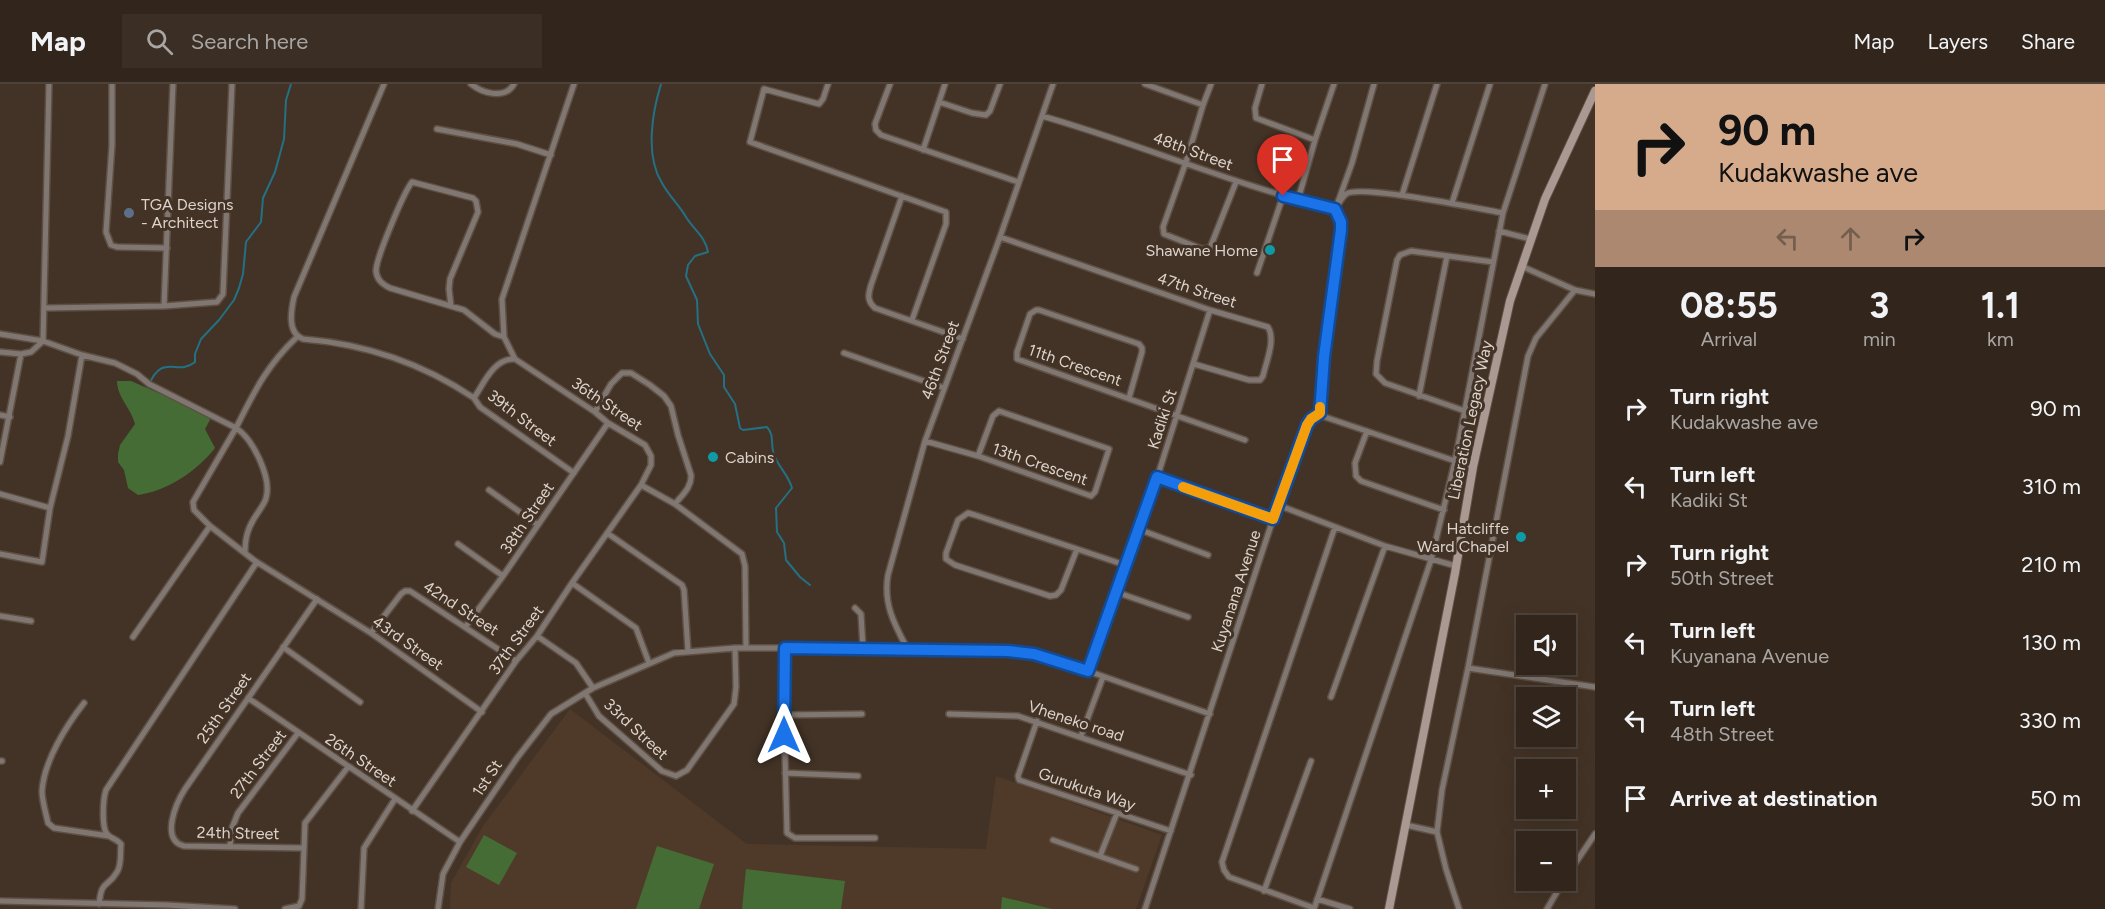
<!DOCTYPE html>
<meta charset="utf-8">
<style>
body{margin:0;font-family:Figtree,sans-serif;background:#3a2e25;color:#f1f3f6;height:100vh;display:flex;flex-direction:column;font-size:22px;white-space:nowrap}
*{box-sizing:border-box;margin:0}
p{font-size:20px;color:#a8a5a3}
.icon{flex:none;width:33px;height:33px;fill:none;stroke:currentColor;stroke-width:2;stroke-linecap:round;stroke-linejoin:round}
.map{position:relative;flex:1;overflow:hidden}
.panel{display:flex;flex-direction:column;background:#32261c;width:510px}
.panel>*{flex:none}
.hud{background:#d6ab8b;color:#111;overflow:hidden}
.fabs{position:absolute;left:1516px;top:531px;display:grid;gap:12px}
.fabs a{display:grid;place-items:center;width:60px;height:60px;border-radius:0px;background:#32261c;box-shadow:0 6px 24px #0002,0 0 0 2px #4d433b;font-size:30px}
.pin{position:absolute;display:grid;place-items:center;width:51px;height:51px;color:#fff;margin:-62px -26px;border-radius:50% 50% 50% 0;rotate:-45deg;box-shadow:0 0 6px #0007}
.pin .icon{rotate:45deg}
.me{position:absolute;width:66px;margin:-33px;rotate:0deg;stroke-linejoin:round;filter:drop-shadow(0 0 4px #0008)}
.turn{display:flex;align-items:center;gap:21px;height:126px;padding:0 24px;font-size:27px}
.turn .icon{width:78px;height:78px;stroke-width:2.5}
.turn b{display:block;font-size:42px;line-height:51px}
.lanes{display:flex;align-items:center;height:57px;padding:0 24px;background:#0003;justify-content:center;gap:30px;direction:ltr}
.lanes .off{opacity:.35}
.eta{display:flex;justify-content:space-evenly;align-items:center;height:102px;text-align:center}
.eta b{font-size:36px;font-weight:700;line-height:42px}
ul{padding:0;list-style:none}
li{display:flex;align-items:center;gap:18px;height:78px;padding:0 24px}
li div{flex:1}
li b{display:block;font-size:22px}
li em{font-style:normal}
header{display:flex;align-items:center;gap:36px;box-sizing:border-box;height:84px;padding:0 30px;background:#32261c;border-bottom:2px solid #4d433b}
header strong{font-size:28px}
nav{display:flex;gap:33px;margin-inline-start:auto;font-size:21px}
.search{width:420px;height:54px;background:#3a2e25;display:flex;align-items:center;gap:15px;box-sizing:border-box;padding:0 21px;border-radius:0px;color:#a8a5a3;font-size:22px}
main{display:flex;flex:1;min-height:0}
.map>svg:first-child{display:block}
</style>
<header>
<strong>Map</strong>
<div class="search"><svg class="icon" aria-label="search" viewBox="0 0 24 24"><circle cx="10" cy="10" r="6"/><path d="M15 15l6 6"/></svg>Search here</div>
<nav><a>Map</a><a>Layers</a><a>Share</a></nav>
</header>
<main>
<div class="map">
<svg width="1595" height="825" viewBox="0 0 1595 825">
<rect width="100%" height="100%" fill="#433326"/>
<path fill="#4f3a29" d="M570 625 747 760 986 765 996 692 1162 751 1136 825H450L451 799 483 742Z"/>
<path fill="#456c34" d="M117 297H131L207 330 210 336 205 345 215 364C197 387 167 407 138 411L128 404 124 386 118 378V370L120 361 135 340C131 324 117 313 117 297Z
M484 751 517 769 499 801 466 783Z
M657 762 714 780 699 825H636Z
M746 785 845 797 841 825H742Z
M1002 813 1052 825H1001Z"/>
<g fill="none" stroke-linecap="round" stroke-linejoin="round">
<path stroke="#247085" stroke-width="2" d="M661 0C652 29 645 72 662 99 669 112 679 121 686 133 694 146 705 152 708 168L695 172 688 181 686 192 697 216 698 240 710 270 724 291V303L735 320 740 344 743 346 767 343C775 352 770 360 774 370 778 383 788 390 792 404L776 424 777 448 784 459 786 476 800 493 810 501
M148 303C162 267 177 293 195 278V270L201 255 219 236 234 216 239 204 243 190 246 158 261 138 263 114 275 88 284 55 286 16 291 0"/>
<g stroke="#5f5044" stroke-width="8">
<path id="minor" d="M112 0V61L106 148 111 161 117 163 167 164
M384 0 294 213C291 227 287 249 303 255 366 260 422 279 474 314
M471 0C482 9 505 16 514 0
M828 0 823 15 819 20 764 5 750 58 946 128V140L912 236
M890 0 875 40 876 46 881 51 1018 98
M1145 0 1203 21
M1211 0 1203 21 1186 78 1163 143 1164 150 1202 165 1210 164 1236 98
M1262 0 1255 24 1256 34 1315 56
M939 18 972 29 986 31 990 27 1000 0
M1042 32C1141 60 1235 102 1335 125
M437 45 517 60 551 71
M923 66 945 0
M1402 111 1437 0
M902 112 871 201C868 211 867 217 875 224L963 255
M1298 116 1315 56 1334 0
M1338 118 1352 79 1374 0
M1452 119 1490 0
M1335 125C1338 121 1342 113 1346 110 1360 100 1480 125 1503 129
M1499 147 1530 155
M1000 153 1210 226 1268 243C1276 256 1266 278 1263 292L1260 296H1249L1194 280
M1521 182 1575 206 1595 210
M1257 189 1283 112
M164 222 173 0
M451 222 449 205 450 195 478 128 476 117 473 114 412 98C404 108 376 174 376 187 377 196 382 200 390 204L464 226 495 250 504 253
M44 224 164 222 217 218 223 210 232 0
M0 250 43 257 82 271 115 279 137 290 149 300 236 344 193 418 194 426 210 442 255 477 371 549 482 628
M0 268 21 270
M844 269 944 304
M515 275C494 274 484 299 474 314L480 323 574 389
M1419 312 1447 172
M1129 314 1142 268V264L1139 260 1039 226H1036L1030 230 1017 268V275L1245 356
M1465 327 1385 299 1376 290 1377 277 1397 176 1400 171 1411 167 1493 178
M595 328 611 300 622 289H631L650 301 664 312 671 322 678 351 691 391C692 403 682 411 675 420
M1320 329 1322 332 1473 383
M0 331 10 333
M1367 347 1355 379 1356 392 1361 397 1444 426
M925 357 978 372 1091 412 1095 408 1109 365 999 327 993 332 978 372
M0 378 21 270 31 268 43 257 49 0
M1157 394 1273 435
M641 401 675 420 742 470 745 482 746 564
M489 406 538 441
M0 410 50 424
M1278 421 1385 462 1456 482
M1138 445 1208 471
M607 449 682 501 684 506 688 567
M458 460 503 492
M1077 465 1061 506 1056 511 1050 512 955 481 946 475V469L958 436 968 429 975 431 1125 481
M245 469C245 453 248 443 257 430 260 425 265 419 266 414 272 394 253 355 236 344 254 308 267 281 297 253
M0 470 42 478 50 424 68 352 82 271
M572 499 636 544 649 579
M1116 508 1188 533
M855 524 861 530 863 564
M0 532 31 537
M466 542 503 492 608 339
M371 549 401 510 405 507H410L516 577
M537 552 576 579 593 604
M133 553 210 442
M283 563 360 618
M785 564 784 631 787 749 795 754H875
M907 564C894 540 883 519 888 491L925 357 1000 153 1053 0
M1468 584 1595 603
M1088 587 1157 394 1210 226
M585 609 599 632 662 687 676 692 687 686 734 620 736 603 735 564
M1331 613 1385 462
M248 614 460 758
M84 619C66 642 44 677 42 707 42 717 46 729 48 739L54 744 109 752
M949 630 1018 632 1191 691
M784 631 862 630
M1037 637 1018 692 1019 696 1171 747
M1081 652 1103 593
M0 677H2
M785 689 858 692
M412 727 516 577 537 552 572 499 641 401 651 381V372L645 361 608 339 595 328 515 275 504 253 502 215 574 0
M1406 741 1437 748 1446 785 1459 825
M1437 748 1442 706 1468 584 1528 272 1536 254 1575 206
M1053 756 1136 785
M230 762 232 744 238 729 298 649
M304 764 184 762C160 756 176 719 185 705L317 515
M1100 772 1117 729
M1566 793 1595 750
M1264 807 1311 677
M1317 815 1350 825
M0 817 167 821 235 825
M99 820C102 794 107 805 117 788 122 781 120 768 121 760 117 755 112 755 108 751 101 745 103 715 106 706L257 478
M1314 824 1229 793 1224 786 1222 778 1335 443
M285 825 299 822 302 815 305 739 348 683
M361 825 364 764 395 715
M438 825 443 790 460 758 517 674 551 630 593 604 674 569 735 564H907L1025 569 1088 587 1210 630
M1145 825 1273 435 1307 341 1311 335 1320 329 1324 273 1341 146V138L1335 125
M1314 825 1431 476 1455 377 1503 129 1545 0
M1547 825 1564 796"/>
</g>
<g stroke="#5f5044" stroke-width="10">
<path id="secondary" d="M1389 825 1455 489 1473 383 1510 217 1545 115 1595 7"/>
</g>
<use href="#minor" stroke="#807672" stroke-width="5"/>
<use href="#secondary" stroke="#a99992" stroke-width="8"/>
</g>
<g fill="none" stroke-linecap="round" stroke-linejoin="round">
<g stroke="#114b97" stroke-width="15">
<path id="route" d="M784 651 785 564 1008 567 1034 570 1088 587 1157 393 1273 435 1307 341 1311 335 1320 329 1324 273 1341 146V138L1335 125 1283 112"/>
</g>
<use href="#route" stroke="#1a73e8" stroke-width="10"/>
<path stroke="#f59e0b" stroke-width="10" d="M1183 403 1273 435 1307 341 1311 335 1320 329V323"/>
</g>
<circle fill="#5c6f8a" stroke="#433326" stroke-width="2" cx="129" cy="129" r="6"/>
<g fill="#0f9aa8" stroke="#433326" stroke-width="2">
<circle cx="1270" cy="166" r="6"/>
<circle cx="713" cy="373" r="6"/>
<circle cx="1521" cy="453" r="6"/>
</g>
<g text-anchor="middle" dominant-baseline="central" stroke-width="6" stroke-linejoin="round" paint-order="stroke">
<g font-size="16" fill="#ddd3cb" stroke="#433326">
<text transform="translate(1193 67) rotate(20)">48th Street</text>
<text transform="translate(1197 206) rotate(18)">47th Street</text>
<text transform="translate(940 276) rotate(-70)">46th Street</text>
<text transform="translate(1075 281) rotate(19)">11th Crescent</text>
<text transform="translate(607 320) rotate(34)">36th Street</text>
<text transform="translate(522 334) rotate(37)">39th Street</text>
<text transform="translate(1162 335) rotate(-72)">Kadiki St</text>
<text transform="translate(1470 336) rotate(-78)">Liberation Legacy Way</text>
<text transform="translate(1040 380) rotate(19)">13th Crescent</text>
<text transform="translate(527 434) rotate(-56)">38th Street</text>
<text transform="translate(1236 507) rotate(-72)">Kuyanana Avenue</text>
<text transform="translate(461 524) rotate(33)">42nd Street</text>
<text transform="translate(516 556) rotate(-54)">37th Street</text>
<text transform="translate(408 559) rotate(35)">43rd Street</text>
<text transform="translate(224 624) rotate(-55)">25th Street</text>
<text transform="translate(1076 637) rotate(18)">Vheneko road</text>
<text transform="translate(636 645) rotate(43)">33rd Street</text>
<text transform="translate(361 676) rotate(34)">26th Street</text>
<text transform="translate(258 680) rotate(-53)">27th Street</text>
<text transform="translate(487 694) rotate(-56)">1st St</text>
<text transform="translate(1087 705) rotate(19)">Gurukuta Way</text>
<text transform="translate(238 749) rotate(1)">24th Street</text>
</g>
<g font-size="16" fill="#ddd3cb" stroke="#433326" text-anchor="start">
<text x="141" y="120">TGA Designs<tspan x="141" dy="18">- Architect</tspan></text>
<text x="1258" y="166" text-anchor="end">Shawane Home</text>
<text x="725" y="373">Cabins</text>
<text x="1509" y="444" text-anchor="end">Hatcliffe<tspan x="1509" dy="18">Ward Chapel</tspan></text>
</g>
</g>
</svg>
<div class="fabs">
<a><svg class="icon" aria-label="sound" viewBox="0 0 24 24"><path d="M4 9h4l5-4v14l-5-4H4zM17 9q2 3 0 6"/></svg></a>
<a><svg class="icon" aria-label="layers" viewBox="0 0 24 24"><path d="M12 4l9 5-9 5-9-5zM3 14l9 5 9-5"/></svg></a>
<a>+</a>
<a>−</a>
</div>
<div class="pin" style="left:1283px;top:112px;background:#d93025"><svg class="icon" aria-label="arrive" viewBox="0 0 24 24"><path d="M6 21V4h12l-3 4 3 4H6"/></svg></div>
<svg class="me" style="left:784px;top:651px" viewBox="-20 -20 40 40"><path d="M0-17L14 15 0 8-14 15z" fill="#1a73e8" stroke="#fff" stroke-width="4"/></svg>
</div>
<section class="panel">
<div class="hud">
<div class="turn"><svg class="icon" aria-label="right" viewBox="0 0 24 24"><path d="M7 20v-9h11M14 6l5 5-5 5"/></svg><div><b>90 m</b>Kudakwashe ave</div></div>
<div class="lanes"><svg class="icon off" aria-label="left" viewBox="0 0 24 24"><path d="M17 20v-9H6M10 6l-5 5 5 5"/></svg><svg class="icon off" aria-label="ahead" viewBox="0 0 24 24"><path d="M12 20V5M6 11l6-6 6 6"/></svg><svg class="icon" aria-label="right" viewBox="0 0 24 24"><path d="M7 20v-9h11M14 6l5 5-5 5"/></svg></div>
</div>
<div class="eta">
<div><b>08:55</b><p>Arrival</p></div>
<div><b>3</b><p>min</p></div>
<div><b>1.1</b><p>km</p></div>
</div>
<ul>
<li><svg class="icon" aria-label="right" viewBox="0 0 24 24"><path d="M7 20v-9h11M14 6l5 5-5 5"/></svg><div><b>Turn right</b><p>Kudakwashe ave</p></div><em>90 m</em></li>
<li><svg class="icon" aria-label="left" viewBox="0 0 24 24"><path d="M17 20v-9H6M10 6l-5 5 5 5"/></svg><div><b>Turn left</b><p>Kadiki St</p></div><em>310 m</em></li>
<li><svg class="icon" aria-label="right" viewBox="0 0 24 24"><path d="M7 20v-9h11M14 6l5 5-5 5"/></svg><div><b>Turn right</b><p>50th Street</p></div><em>210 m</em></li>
<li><svg class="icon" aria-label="left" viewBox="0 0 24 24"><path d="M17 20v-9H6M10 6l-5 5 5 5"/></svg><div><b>Turn left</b><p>Kuyanana Avenue</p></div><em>130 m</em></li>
<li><svg class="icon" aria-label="left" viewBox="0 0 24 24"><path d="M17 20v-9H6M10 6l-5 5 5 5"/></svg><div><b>Turn left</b><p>48th Street</p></div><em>330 m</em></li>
<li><svg class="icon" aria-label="arrive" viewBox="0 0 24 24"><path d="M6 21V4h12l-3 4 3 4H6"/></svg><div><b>Arrive at destination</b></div><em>50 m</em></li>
</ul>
</section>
</main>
